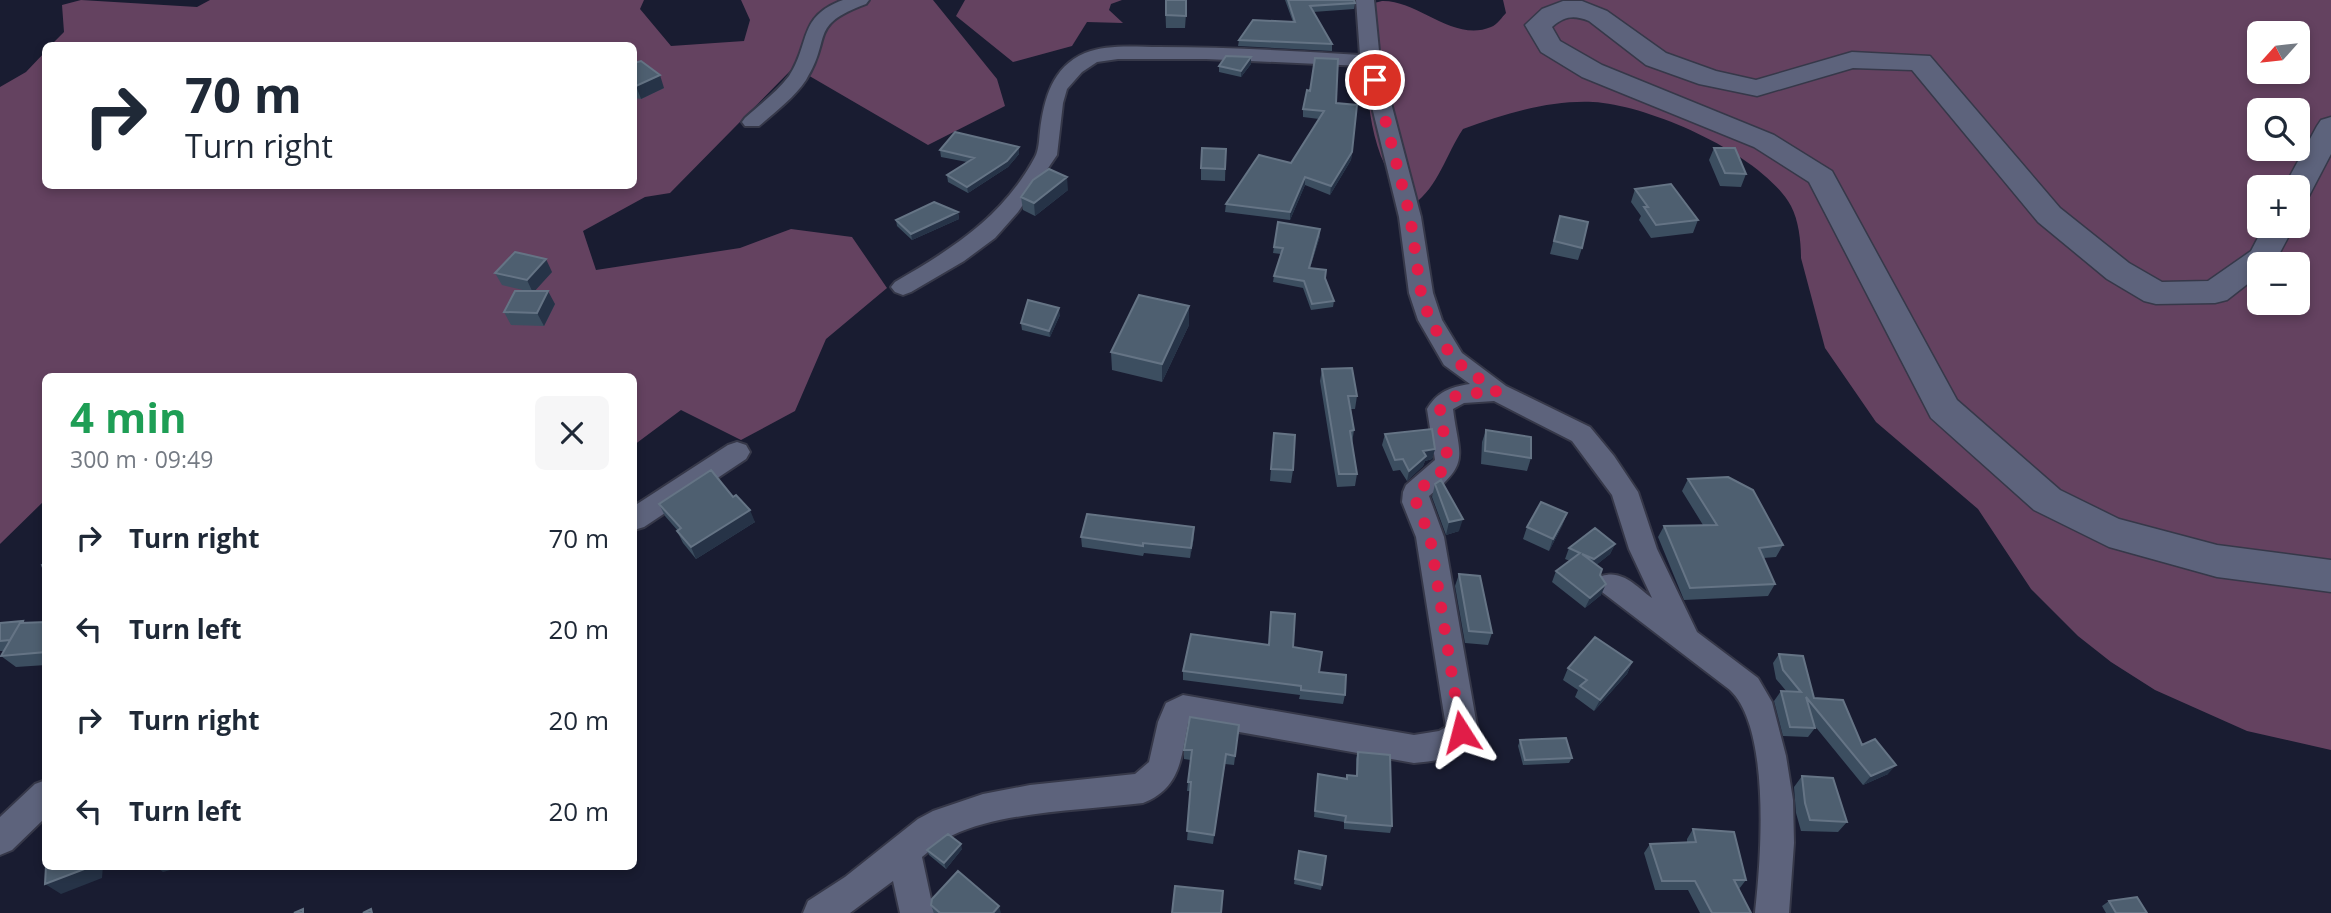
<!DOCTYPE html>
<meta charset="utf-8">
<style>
body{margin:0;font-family:"Open Sans",sans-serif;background:#f6f6f7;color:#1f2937;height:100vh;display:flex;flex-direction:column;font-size:26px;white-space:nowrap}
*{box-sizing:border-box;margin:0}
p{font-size:23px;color:#747a83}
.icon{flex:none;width:38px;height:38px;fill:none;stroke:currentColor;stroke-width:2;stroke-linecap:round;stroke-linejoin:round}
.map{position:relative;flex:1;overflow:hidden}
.sheet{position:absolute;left:42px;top:373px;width:595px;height:497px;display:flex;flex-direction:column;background:#fff;border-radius:10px;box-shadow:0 4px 10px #0003}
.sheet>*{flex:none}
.hud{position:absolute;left:42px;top:42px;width:595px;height:147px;border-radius:10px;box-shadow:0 4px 10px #0003;background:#fff;color:#1f2937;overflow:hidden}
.needle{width:46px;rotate:243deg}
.fabs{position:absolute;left:2247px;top:21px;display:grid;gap:14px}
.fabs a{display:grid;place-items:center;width:63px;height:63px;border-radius:10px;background:#fff;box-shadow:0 4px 10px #0003;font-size:35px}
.pin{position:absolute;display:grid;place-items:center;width:60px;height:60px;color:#fff;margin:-30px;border:4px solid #fff;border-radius:50%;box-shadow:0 2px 7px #0007}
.me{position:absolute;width:77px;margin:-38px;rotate:351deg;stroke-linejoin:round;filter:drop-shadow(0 0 5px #0008)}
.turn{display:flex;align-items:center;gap:24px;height:147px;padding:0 28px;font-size:32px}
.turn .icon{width:91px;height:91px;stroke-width:2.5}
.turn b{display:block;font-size:49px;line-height:60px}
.round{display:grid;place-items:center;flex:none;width:74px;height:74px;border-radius:10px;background:#f6f6f7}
.summary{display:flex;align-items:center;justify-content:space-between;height:119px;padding:0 28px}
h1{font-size:42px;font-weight:700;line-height:52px;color:#1e9e55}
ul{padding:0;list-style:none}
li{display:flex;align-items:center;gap:21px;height:91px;padding:0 28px}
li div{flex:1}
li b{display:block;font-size:26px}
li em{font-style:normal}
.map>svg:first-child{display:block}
</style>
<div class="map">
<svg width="2331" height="913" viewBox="0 0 2331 913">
<rect width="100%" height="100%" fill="#191c31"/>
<path fill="#644260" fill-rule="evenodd" d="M81 0 197 7 210 0H644L640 9 671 46 744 41 750 20 741 0H933L997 79 1005 106 928 145 794 67 670 193 645 197 583 231 596 270 740 248 791 229 852 237 887 288 826 339 795 411 741 440 681 410 634 445V376H46L45 500 0 544V87L26 72 45 52 46 186H634V46L51 45 64 32 62 5Z
M965 0H1122L1111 4 1109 10 1123 23 1087 22 1072 46 1013 62 956 16Z
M1503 0H2331V750L2247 731 2155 690 2111 662 2078 636 2031 589 1978 509 1876 422 1825 348 1801 258C1801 243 1799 221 1791 206 1763 155 1650 105 1593 102 1549 100 1504 114 1463 129 1446 154 1439 186 1413 205 1406 195 1396 186 1390 175 1362 126 1367 60 1366 5 1371 4 1377 2 1382 1 1418 0 1454 43 1491 27 1497 25 1502 17 1506 13ZM2259 33H2298V72H2259ZM2259 110H2298V149H2259ZM2259 187H2298V226H2259ZM2259 264H2298V303H2259Z"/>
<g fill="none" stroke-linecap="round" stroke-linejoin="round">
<g stroke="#363849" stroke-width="4">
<path id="street" d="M843 0H869L866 4C807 26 833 37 806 80 794 98 775 112 759 126H745L742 122 745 118C759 105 777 92 789 76 811 43 797 17 843 0Z
M1356 0H1374L1380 61 1421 217 1433 293 1442 320 1462 353 1506 386 1590 427 1614 456 1638 492 1657 549 1697 632 1758 678 1772 702 1786 756 1793 800 1794 843 1789 913H1755C1761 859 1771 729 1730 690L1602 592 1598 584 1602 576C1622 569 1637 587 1652 598L1629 549 1612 495 1572 441 1494 401 1464 403 1453 409C1459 457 1471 462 1429 496L1444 537 1478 732C1466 757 1439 761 1414 763L1188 723C1181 758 1181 788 1143 803 1086 810 1004 811 953 835 941 840 932 849 922 857L934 913H900L893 881 850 913H803L808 901 845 877 918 819 933 811 983 794 1030 785 1135 774 1149 762 1158 722 1166 703 1183 695 1414 735 1439 731 1446 727 1416 537 1402 502 1403 492 1406 485 1435 460 1427 409C1437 392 1450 387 1470 384L1444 365 1418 320 1409 293 1399 217 1362 66 1206 59H1118L1097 62 1082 72 1067 89 1063 103 1057 155 1018 212 995 238 964 261 911 292 903 295 895 292 891 287 895 282C952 249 1003 217 1035 157 1039 150 1039 139 1040 131 1044 99 1052 67 1085 53 1107 44 1136 47 1159 47 1226 47 1293 51 1360 55Z
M737 442 746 445 750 452 746 459 644 527 634 530V506L728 445Z
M46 780V817L12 850 0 855V817L35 784Z"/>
</g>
<g stroke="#363849" stroke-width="3">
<path id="secondary" d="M1563 1H1582L1607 11 1666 53 1716 71 1756 80 1852 52 1930 56 2060 208 2129 263 2162 282 2208 281 2251 251 2264 226H2294L2274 264H2259V275L2227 300 2215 303 2156 304 2144 301 2107 279 2038 222 1912 70 1853 68 1757 96 1699 84 1646 65 1589 21C1574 15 1565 16 1552 27L1560 41 1602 65 1774 135 1832 171 1957 400 2060 490 2119 519 2217 545 2331 560V592L2217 577 2109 547 2034 510 1931 418 1809 182 1754 147 1582 77 1541 52 1525 25 1542 9Z
M2331 117V154L2309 196 2298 198V187H2284L2317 126 2321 120Z"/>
</g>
<use href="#street" fill="#5d637c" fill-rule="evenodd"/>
<use href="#secondary" fill="#5d637c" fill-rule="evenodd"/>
</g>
<path fill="#3c4e60" d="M1165 0H1187L1185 28H1166Z
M1285 0H1354L1355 3 1354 9 1313 12 1332 44V51L1238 46 1239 40 1293 22Z
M634 63 664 88 641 99 634 98Z
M1251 64 1241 77 1219 72V66Z
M1336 103 1352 152 1351 160 1330 195 1305 185 1290 220 1225 212 1226 204 1291 163 1319 119 1303 117V109Z
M1714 148 1746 174 1741 187 1720 186 1709 160Z
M1226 149 1225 181 1201 180V168Z
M940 150 1019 154 1008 167 968 193 948 182 947 175 967 162 941 157Z
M1635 189 1698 220 1693 233 1651 238 1639 220 1641 216 1631 202Z
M1068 190 1035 216 1023 210 1021 197Z
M958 212 959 219 912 240 897 226 896 220Z
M1560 216 1582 248 1578 260 1550 254Z
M1320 229V236L1310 268 1325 279 1334 301 1333 307 1311 310 1303 288 1273 282 1274 276 1281 254 1273 253 1274 247Z
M552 272 534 291 555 304 544 326 511 325 504 312 527 291 502 285 495 273Z
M1060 315 1050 337 1022 330 1021 323Z
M1189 325 1162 382 1112 370 1111 352Z
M1322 369 1357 396 1355 409H1351L1354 430 1352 443 1357 474 1355 486 1337 487 1320 381Z
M1486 430 1531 458 1527 471 1481 464 1482 442Z
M1274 433 1293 470 1291 483 1270 481Z
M1385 434 1435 449 1432 459 1425 461 1423 466 1407 481 1400 470 1393 471 1382 445Z
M1688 479 1783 545 1776 557 1763 558 1775 584 1768 596 1684 600 1658 537 1664 526 1703 525 1682 491Z
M1435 484 1459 531 1446 535 1432 497Z
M733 497 755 522 696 559 683 543 677 531H678L665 516 659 504Z
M1567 513 1562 526 1549 551 1523 539 1527 527Z
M1081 537H1194L1190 558 1144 553 1143 556 1082 547Z
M1615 544 1610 554 1596 565 1600 575 1601 595 1585 608 1552 582 1556 571 1570 561 1565 559 1569 548Z
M1459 574 1492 633 1488 645 1465 643 1455 586Z
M23 621 26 623 46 622V665L16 667 1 656 3 651H0V623Z
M1269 645 1293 647 1345 695 1343 704 1299 699 1300 695 1183 680V671Z
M1779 654 1814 698 1862 745 1888 774 1863 785 1814 725 1815 728 1808 737 1783 736 1774 701 1781 691 1787 692 1776 679 1773 663Z
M1632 662 1627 674 1594 711 1575 697 1578 690 1563 680 1568 668Z
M1239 725 1234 765 1225 764 1213 844 1187 840 1191 791H1187L1188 782 1191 760 1184 759V750Z
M1520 740 1572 758 1569 763 1523 765 1518 746Z
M1358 752 1392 826 1390 833 1344 829V822L1314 817 1318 774 1346 778 1347 775 1356 776V759Z
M1802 776 1847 822 1838 832 1801 831 1796 813 1794 787Z
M1693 829 1746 880 1739 889 1751 913H1700L1688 890H1655L1644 853 1650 844 1687 843V839Z
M962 849 946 869 929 855 927 850Z
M1299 851 1322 885 1321 890 1294 884Z
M2109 901 2147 913H2106L2102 906Z
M931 905 1001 913H934Z"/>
<path fill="#263347" d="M1251 57V64L1241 77V71Z
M660 75 664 88 641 99 636 86Z
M1019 147V154L1008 167 968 193 967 187Z
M1352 152 1351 160 1330 195 1331 186Z
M1067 177 1068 190 1035 216 1034 203Z
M1305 177V185L1290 220V212Z
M958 212 959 219 912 240 911 234Z
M1320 229V236L1308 274 1309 268Z
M546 259 552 272 533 293 527 280Z
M548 291 555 304 544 326 537 313Z
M1189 306V325L1162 382V364Z
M1059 308 1060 315 1050 337 1049 331Z
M1435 449 1432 459 1425 461 1423 466 1407 481 1409 471 1423 451Z
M750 510 755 522 696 559 691 547Z
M1567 513 1562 526 1549 551 1553 539Z
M1463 519 1459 531 1446 535 1449 522Z
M1194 527V537L1190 558 1191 548Z
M1615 544 1610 554 1590 570 1594 559Z
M1606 584 1601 595 1585 608 1590 598Z
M1632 662 1627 674 1594 711 1600 700Z
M1226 754 1225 764 1213 844 1214 835Z
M1896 765 1888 774 1863 785 1871 776Z
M961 844 962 849 946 869 944 863Z
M87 866H103L102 878 61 894 45 884Z
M155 866H185L163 872Z
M999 906 1001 913H993Z"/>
<path fill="#4e5f70" stroke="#657485" stroke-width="2" d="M1166 0H1186V16L1166 15Z
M1288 0H1354L1355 3 1310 6 1332 44 1239 40 1253 20 1295 22Z
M1226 56 1251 57 1241 71 1219 66Z
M1315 58 1338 59 1336 103 1357 105 1352 152 1331 186 1305 177 1290 212 1226 204 1259 155 1291 163 1324 111 1303 109 1307 90 1310 91Z
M641 61 660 75 636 86H634V63Z
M955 132 1019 147 1007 161 967 187 947 175 974 158 940 150Z
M1202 148 1226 149 1225 169 1201 168Z
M1714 148H1735L1746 174 1725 173Z
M1049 169 1067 177 1034 203 1021 197 1033 180Z
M1671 184 1698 220 1656 225 1644 207H1648L1635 189Z
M934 202 958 212 911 234 896 220Z
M1560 216 1588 222 1582 248 1554 241Z
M1278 222 1320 229 1309 268 1326 270 1325 278 1334 301 1312 304 1304 281 1274 276 1283 248 1274 247Z
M515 252 546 259 527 280 495 273Z
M515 291H548L537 313 504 312Z
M1139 295 1189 306 1162 364 1111 352Z
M1028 300 1059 308 1049 331 1021 323Z
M1352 368 1357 396H1348L1354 430 1350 431 1357 474H1339L1322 369Z
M1432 429 1435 449 1423 451 1426 456 1409 471 1403 459 1395 460 1385 434Z
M1486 430 1531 437V458L1485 451Z
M1274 433 1295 435 1293 470 1271 469Z
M711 470 733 497 736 495 750 510 691 547 677 531 681 528 659 504Z
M1728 477 1753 490 1783 545 1759 548 1775 584 1690 588 1664 526 1717 525 1688 479Z
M1441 480 1463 519 1449 522 1435 484Z
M1541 502 1567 513 1553 539 1527 527Z
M1087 514 1194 527 1191 548 1143 543V546L1081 537Z
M1595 528 1615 544 1594 559 1582 554 1602 569 1600 575 1606 584 1590 598 1556 571 1580 553 1569 548Z
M46 564V576L42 565Z
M1459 574 1480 576 1492 633 1469 631Z
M1271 612 1295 614 1293 647 1322 652 1319 672 1346 675 1345 695 1301 690V686L1183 671 1191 634 1269 645Z
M23 621 22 623H20L10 640 0 641V623Z
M46 622V652L1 656 20 623Z
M1595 637 1632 662 1600 700 1580 686 1587 680 1568 668Z
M1779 654 1803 656 1814 698 1843 700 1862 745 1875 739 1896 765 1871 776 1806 697 1815 728 1790 727 1781 691 1801 692 1783 670Z
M1190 717 1239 725 1235 756 1226 754 1214 835 1187 831 1191 782H1188L1192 750H1184Z
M1566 738 1572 758 1525 760 1520 740Z
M1358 752 1390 755 1392 826 1345 822 1346 816 1315 811 1318 774 1347 779V775L1357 776Z
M1802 776 1833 778 1847 822 1810 820 1805 803Z
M1693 829 1734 832 1746 880H1734L1751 913H1712L1695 881H1662L1650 844 1696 842Z
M948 834 961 844 944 863 927 850Z
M1299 851 1326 856 1322 885 1295 879Z
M46 866H87V868L45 884Z
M958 871 999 906 993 913H940L931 905 932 899Z
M1175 886 1223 891 1221 913H1172Z
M2137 897 2147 913H2116L2109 901Z
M303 909V913H294Z
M371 909 372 913H363Z"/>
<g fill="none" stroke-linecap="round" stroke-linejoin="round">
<path stroke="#e11d48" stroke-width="12" stroke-dasharray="0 21.6" d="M1375 80 1410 216 1421 293 1430 320 1453 359 1497 392C1478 394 1448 390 1440 409L1448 461 1442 471 1416 492V502L1430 537 1461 732"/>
</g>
</svg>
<div class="fabs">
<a><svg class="needle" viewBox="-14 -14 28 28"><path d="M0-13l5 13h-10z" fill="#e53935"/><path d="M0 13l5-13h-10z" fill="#747a83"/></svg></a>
<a><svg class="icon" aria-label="search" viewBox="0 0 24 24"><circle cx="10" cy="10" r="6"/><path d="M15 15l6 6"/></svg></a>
<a>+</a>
<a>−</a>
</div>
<div class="pin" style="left:1375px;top:80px;background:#d93025"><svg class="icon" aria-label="arrive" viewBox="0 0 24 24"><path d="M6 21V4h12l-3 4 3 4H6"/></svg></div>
<svg class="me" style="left:1461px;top:732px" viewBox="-20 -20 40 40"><path d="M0-17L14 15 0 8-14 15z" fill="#e11d48" stroke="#fff" stroke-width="4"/></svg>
<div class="hud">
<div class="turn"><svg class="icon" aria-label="right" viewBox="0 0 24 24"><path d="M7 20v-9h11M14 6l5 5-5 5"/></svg><div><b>70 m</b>Turn right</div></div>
</div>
<section class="sheet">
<div class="summary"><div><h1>4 min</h1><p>300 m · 09:49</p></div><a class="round"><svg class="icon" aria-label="close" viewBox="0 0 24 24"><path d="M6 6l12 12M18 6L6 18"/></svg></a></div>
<ul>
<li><svg class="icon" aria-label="right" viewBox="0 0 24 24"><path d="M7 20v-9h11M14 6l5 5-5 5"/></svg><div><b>Turn right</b></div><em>70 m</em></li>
<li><svg class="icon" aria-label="left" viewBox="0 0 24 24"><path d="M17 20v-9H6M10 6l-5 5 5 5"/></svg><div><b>Turn left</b></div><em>20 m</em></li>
<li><svg class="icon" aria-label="right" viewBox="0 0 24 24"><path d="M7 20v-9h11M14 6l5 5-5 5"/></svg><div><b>Turn right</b></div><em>20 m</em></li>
<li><svg class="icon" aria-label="left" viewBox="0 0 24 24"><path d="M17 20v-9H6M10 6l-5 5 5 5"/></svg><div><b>Turn left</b></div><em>20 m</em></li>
</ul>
</section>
</div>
